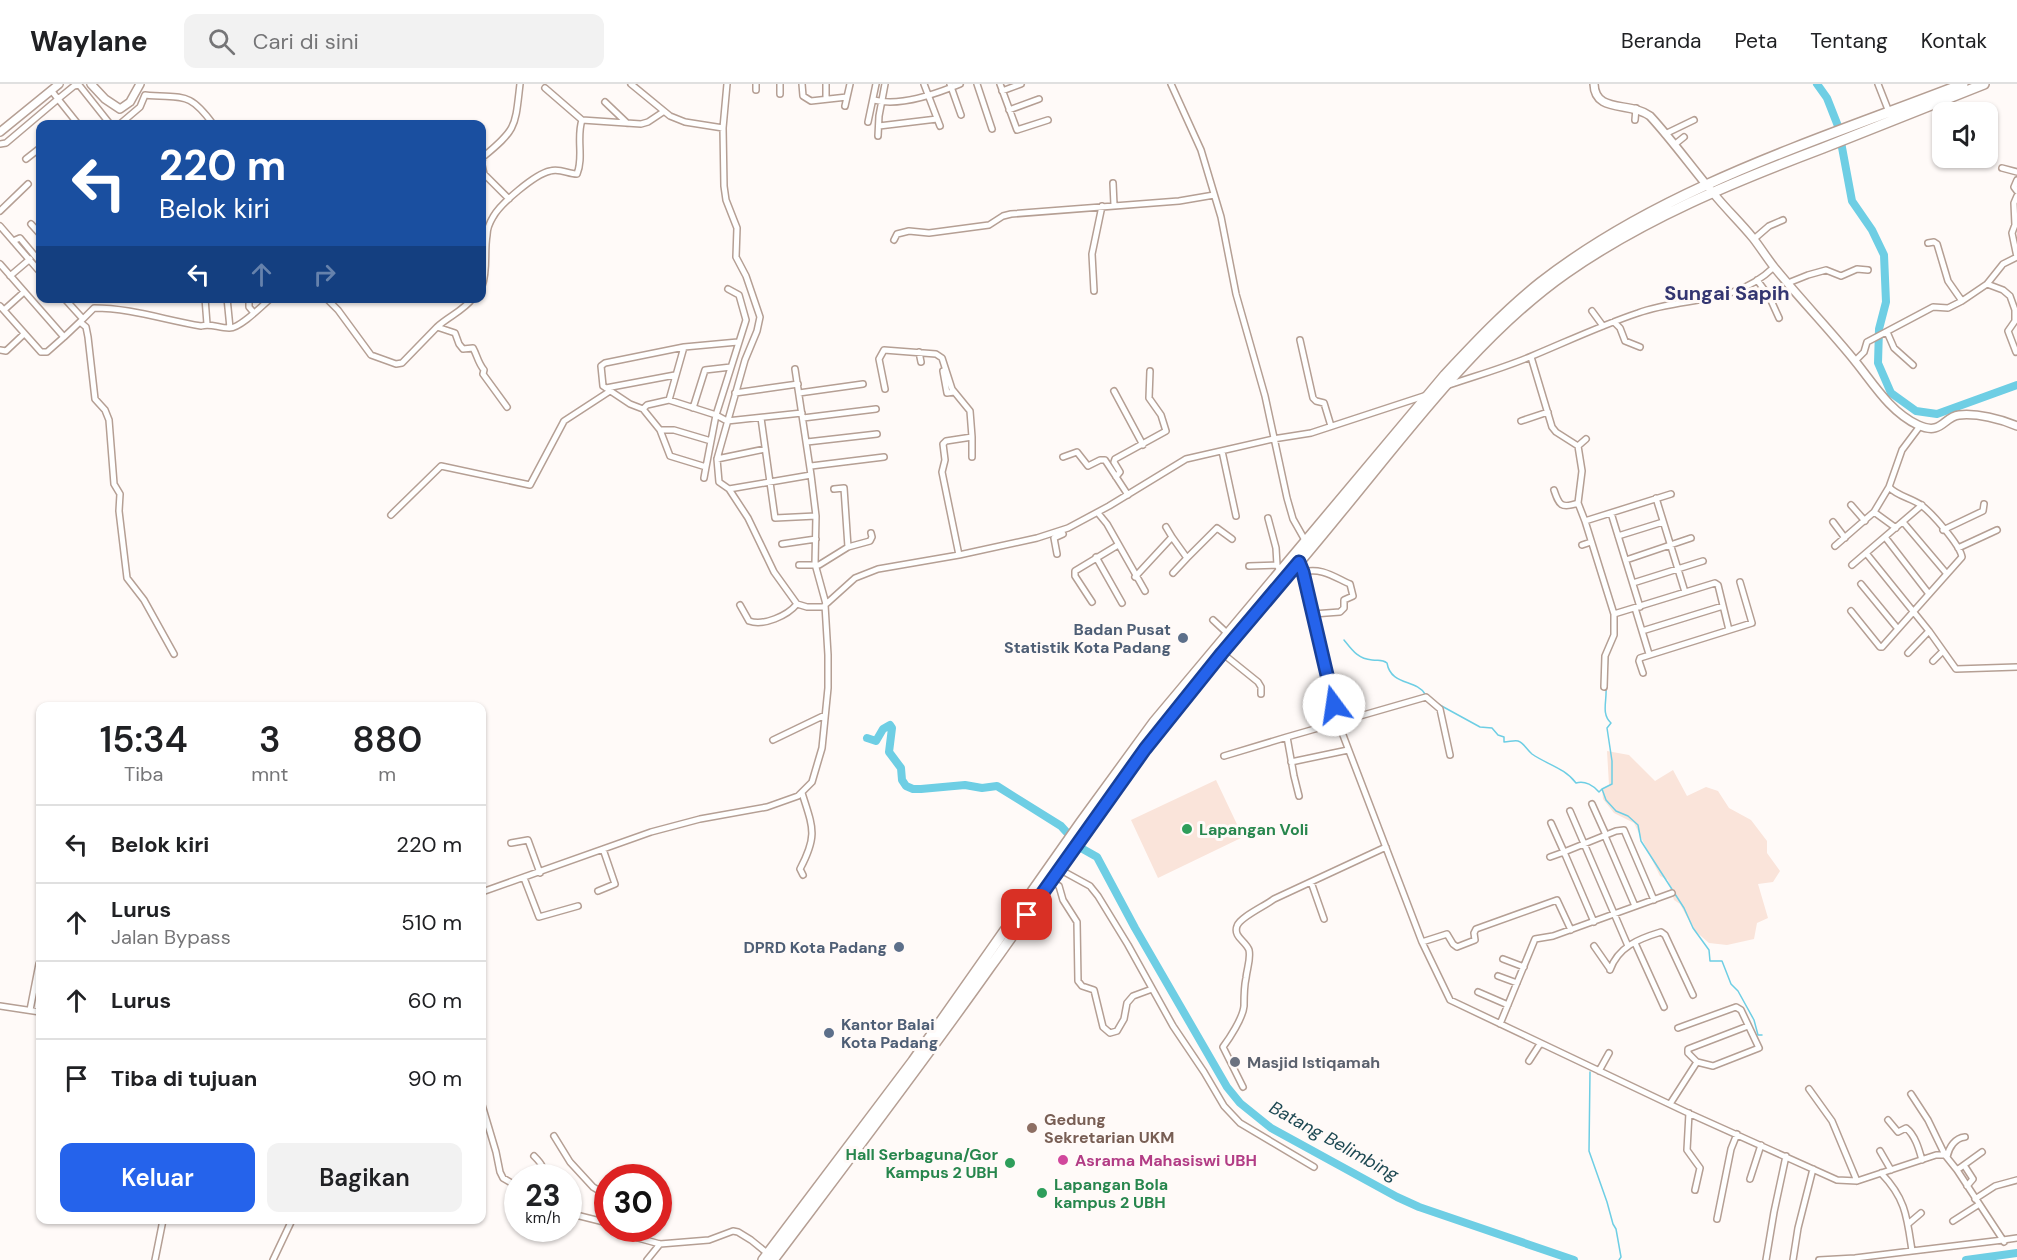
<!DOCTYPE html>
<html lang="id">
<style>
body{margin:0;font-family:"DM Sans",sans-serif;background:#f2f2f2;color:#202124;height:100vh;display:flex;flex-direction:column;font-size:22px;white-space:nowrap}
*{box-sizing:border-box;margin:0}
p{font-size:20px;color:#757577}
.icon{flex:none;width:33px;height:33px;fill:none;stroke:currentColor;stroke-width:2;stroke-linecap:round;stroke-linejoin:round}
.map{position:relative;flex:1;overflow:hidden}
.side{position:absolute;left:36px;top:618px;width:450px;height:522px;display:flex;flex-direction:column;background:#fff;border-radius:12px;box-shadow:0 2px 4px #0004}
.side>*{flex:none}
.top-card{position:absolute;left:36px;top:36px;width:450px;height:183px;border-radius:12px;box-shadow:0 2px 4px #0004;background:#1a4fa0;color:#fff;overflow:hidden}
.tools{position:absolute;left:1932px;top:18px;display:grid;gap:12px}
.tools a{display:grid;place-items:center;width:66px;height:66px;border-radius:12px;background:#fff;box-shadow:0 2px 4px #0004;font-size:30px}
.speed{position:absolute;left:504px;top:1080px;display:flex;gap:12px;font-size:30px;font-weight:700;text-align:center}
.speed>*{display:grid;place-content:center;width:78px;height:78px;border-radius:50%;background:#fff;box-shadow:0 2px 4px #0004;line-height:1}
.speed small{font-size:15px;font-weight:400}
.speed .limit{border:9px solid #d22;background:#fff;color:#111}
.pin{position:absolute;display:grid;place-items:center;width:51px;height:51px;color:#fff;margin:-26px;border-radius:12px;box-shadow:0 3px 9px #0006}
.me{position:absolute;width:66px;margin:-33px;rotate:346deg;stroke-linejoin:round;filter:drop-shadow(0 0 4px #0008)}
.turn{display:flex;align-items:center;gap:21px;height:126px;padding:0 24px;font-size:27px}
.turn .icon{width:78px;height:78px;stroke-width:2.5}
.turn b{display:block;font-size:42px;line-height:51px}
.lanes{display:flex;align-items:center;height:57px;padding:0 24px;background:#0003;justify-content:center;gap:30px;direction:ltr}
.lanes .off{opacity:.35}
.eta{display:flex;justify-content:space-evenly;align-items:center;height:102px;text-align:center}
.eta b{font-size:36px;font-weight:600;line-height:42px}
.primary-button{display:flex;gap:12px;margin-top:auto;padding:12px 24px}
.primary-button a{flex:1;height:69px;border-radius:12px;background:#2563eb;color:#fff;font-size:24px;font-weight:600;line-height:69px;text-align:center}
.primary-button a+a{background:#f2f2f2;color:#202124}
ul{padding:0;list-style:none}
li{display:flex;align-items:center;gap:18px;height:78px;padding:0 24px;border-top:2px solid #e0e0e0}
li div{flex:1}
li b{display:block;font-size:22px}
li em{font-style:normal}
header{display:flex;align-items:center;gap:36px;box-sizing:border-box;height:84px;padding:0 30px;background:#fff;border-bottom:2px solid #e0e0e0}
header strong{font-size:28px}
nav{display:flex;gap:33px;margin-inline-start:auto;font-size:21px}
.search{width:420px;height:54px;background:#f2f2f2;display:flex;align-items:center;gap:15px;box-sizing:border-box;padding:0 21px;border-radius:12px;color:#757577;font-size:22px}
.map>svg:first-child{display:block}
</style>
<header>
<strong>Waylane</strong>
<div class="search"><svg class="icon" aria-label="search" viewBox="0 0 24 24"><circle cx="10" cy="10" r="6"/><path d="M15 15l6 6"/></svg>Cari di sini</div>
<nav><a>Beranda</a><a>Peta</a><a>Tentang</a><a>Kontak</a></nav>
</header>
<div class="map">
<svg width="2017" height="1176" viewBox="0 0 2017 1176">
<rect width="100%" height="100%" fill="#fffaf8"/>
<path fill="#fae4da" d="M1607 667 1629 671 1655 697 1673 686 1687 712 1706 703 1718 707 1729 724 1751 736 1767 757V769L1780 787 1773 798 1758 800 1768 834 1757 839 1754 855 1727 861 1709 859 1694 846 1680 820 1674 816 1668 796 1660 792 1634 739 1614 729 1603 715 1602 705 1609 701Z
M1216 696 1243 753 1158 794 1131 736Z"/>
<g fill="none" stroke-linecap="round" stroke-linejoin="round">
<path stroke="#6ecee4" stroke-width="1.5" d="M1344 556C1352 566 1358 575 1372 576 1379 577 1382 575 1387 579 1391 602 1416 595 1425 610
M1607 586 1608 572
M1438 620 1480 643 1492 644 1498 651 1504 653V658C1509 658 1514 656 1518 657 1524 659 1527 666 1532 670 1546 680 1565 684 1576 699 1585 696 1594 702 1599 708L1602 705 1606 716 1616 727 1628 732 1638 741 1641 757 1684 824 1693 844 1709 866 1710 877H1722L1731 900 1738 907 1754 936 1758 951H1762
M1602 705 1612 700V677L1607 644 1611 639C1601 630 1607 617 1606 605
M1590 988 1589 1067 1607 1118 1613 1140 1616 1145 1621 1173 1619 1176"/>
<path stroke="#6ecee4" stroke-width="8" d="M1817 0 1827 14 1838 42 1852 117 1872 146 1884 171 1886 218 1879 245 1878 279 1891 309 1916 327 1937 330 2017 301
M867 654 876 657 883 645 890 641 892 644 889 668 901 684 902 696 906 702 913 705H921L965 701 982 704 997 702 1061 742 1081 764 1097 773 1135 844 1227 1003 1240 1019 1271 1044 1397 1113 1419 1123 1574 1176
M1966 1176 2017 1169"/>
<g stroke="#b59f94" stroke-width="8">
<path id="minor" d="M631 0 670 32 685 38 723 44
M727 0 723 44 724 102 726 116 737 144 736 173 746 192 760 233 757 247 745 276 717 375 719 398 729 405 811 391 795 285
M756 0V6
M780 0V10
M802 0 803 12 811 17 847 13
M924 0 940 42
M950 0 961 31
M977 0 992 45
M1000 0 1017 46 1048 36
M1171 0 1201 66 1221 133 1236 210 1265 312 1287 414 1293 435 1306 458
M1878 0 1889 28
M545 4 582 36
M51 6 58 15 74 2 79 1 110 40
M1002 7 1021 0
M826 15V0
M874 16C900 23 936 10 960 0
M605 18 627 39
M845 22 850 0
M1009 26 1039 15
M1635 36 1636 24
M868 38 876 0
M120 40 140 23 145 11C183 15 188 6 213 40
M879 42 937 35
M1665 50 1694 36
M878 52 879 32 885 0
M0 60 6 59 58 15 78 40
M1674 61 1684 53
M26 75 40 64
M482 77 483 73C517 45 515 43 520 0
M482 81 484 90 509 115
M2002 84 2017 88
M2017 96 2014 103 2017 107
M1113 99 1114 121
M2017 112 2014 119 2015 141 2012 149 2017 173
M0 127 28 100
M31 140 40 150
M0 142 40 188
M1754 155 1769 142 1783 136
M894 156 897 150 909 147 929 149 989 141 1003 132 1011 130 1179 117 1214 111
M13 157 20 154 40 178
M1928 159 1934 158 1937 160 1948 197 1962 217
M0 180 64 253 47 268H41L0 222
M10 192 30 175
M1757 196 1769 212 1779 234
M1788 199 1808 191 1826 186 1841 192 1857 185 1868 186
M1987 200 2003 206 2010 212 2015 226V237L2008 247 2016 268
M482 202C488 186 484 168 487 151 487 146 490 138 493 133 500 120 535 90 550 87 560 84 568 90 577 90 584 73 576 54 582 36L641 40 648 38 663 28
M728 205 739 211 746 236 716 331 706 383 670 372 660 346 643 325 630 320 603 302 601 282 605 279 684 263 738 258
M1094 207 1092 170 1102 122
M64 214 83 235 64 253
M205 214 207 240
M227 214 230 244
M249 214V223L254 229
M326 214 338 226 371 271 396 280 402 279 437 243 455 249 459 260 463 265 473 264C477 271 478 279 484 286L483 290 507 323
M4 226 24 208
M1592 227 1603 242
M83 235 94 224C130 224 165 236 201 242 211 239 218 244 229 244 239 245 262 222 271 214
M80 238 86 243 88 253 95 315 105 326 109 336 114 400 120 410 119 427 127 494 144 516 174 570
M1614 238 1620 244 1625 257 1640 263
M437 243C449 232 463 227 473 214
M1887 248 1894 264 1913 281
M1300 256 1313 314 1316 317 1324 319 1331 342
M0 266 6 267 24 250
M919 268 921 278
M1531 273 1552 343 1556 348 1578 362 1582 387 1578 419 1585 437 1614 530 1715 499 1718 501 1729 546
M1855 277 1864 268 1867 258 1933 223 1948 224 1962 217 1987 200 2003 180 2017 173
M943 287 947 309 954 308
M1446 302C1475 292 1504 284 1532 272 1568 257 1602 241 1638 229 1685 212 1734 222 1774 183
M606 304 675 291
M885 305 879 275 884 266 936 270 942 274 952 305 970 327 972 353 946 357 943 360 945 376 942 388 959 471
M1114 307 1143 361
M735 309 798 300
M799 309 863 300
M669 316 684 263
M693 324 705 286 731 283
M643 325 647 321 669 316 716 331 727 337 802 329
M761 334 775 434 816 432
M803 334 876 325
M1521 337 1548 328
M660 346H674L711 357
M972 353V373
M807 358 877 350
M1578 362 1586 355
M1222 367 1236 432
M1063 373 1077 368 1088 382 1100 376H1105L1128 411
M717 375 765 365
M811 382 884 373
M811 391 816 432 815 480 826 520
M1116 393 1120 388 1114 378 1115 375 1166 347 1161 331 1149 314 1150 287
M704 394 706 383
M729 405 748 434 774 488 797 520 807 523H825
M1554 406C1559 421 1561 425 1578 419
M1656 414 1685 508
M1851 421 1865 437
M1922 421 1866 469 1929 547 1956 585 2017 583
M1874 428 1896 444
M1098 429 1107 440 1145 507
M1611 429 1640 523
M391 431 441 382 530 401 564 337 610 307
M1268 434 1276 464 1277 481 1281 488
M1585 437 1671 410
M1833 438 1845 454
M1903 438 1947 490
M1166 443 1172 453
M1943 446 1983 427 1984 420
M1618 452 1663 438
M1885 453 1929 510
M782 460 816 455
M1582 461 1591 458
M1835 462 1874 428 1889 403
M848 463 870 457 872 453 871 449
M1958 464 1997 446
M1057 470 1054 454 1063 450 1060 447
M1096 473 1122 519
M1626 476 1691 454
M1299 479 1303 488 1338 638 1422 858 1450 916 1686 1028 1837 1096 1857 1097 1936 1071H1945L1957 1086 2003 1156 2017 1154
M799 481H819L848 463 844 404 834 405
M1852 481 1866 469
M1249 482 1277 481
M1303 488C1321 483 1334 493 1350 500L1353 512 1344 516V524L1340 528 1313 530
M1173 489 1187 474
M1135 493 1172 453 1187 474 1217 444 1232 455
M1633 499 1703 477
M1861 500 1898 545
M1092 518 1075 492V487L1118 461
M740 521 749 537C764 542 787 532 797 520
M1635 524 1649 570
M1851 527 1880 563H1882L1962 473C1960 461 1932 429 1921 421 1911 414 1897 412 1889 403L1902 366 1920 342
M1213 536 1228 550
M1642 547 1723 522
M1222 569 1258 598 1261 603V610
M1908 569 1929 547
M1933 577 1943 567
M1643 589 1639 577 1640 574 1752 539 1740 498
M1604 603 1605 572 1614 551V530
M773 656 825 631
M1224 672 1287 653
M1291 678 1348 666
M802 709C813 744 818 751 800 785L803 791
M1299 712 1294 692 1287 653 1426 613 1440 625 1450 671
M1592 720 1606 751
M1570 727 1628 862
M1605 752 1635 822
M511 759 528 756 540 789
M1550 773 1564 768 1551 739
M1059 785 1090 802 1098 812 1128 861 1173 942 1204 988 1224 1022 1240 1039 1314 1083
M524 794 539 833 578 822
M1051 797 1059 802 1063 816 1077 838 1078 897 1082 902 1094 906 1103 943 1110 949 1117 947 1124 935 1127 919 1133 912 1152 905
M1311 798 1324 835
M598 807 615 800 603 765
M482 808 651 748 700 735 767 723 798 712 812 698 822 664 828 604V571L825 521 855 494 878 485 959 471 1037 454 1068 444 1109 422 1186 375 1273 355 1311 349 1427 311
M1594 838 1564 768 1616 747 1624 746 1654 816
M1422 858 1447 850 1453 860 1457 863 1475 856 1474 849 1476 845 1557 816 1571 846
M1635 859 1664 923
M1594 862 1610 885
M1503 875 1524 883
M1610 886C1618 863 1638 855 1661 848L1665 851 1693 911
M1498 892 1517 899
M1478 908 1508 921
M0 922 40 928
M30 926 39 880
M1500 940 1535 855 1553 852 1672 809
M1678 944 1736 923 1741 926 1759 964 1713 982 1697 978
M1529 977 1540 960
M1599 987 1609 969
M1243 1003 1223 963C1229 955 1243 934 1244 922 1244 912 1244 903 1246 894 1247 884 1251 875 1249 866 1246 857 1233 853 1237 842 1240 833 1265 822 1274 815L1386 763
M1809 1005 1832 1037 1857 1097
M1911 1010 1928 1036 1945 1071
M1670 1020 1697 978 1688 969V965L1748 942
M482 1021 496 1068 500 1088 503 1094 518 1103
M1689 1029 1687 1066 1700 1084 1695 1106
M1888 1036 1898 1048 1906 1044C1915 1051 1919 1065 1922 1076
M554 1052 570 1078 593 1103 608 1112
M1880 1067 1891 1086
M534 1072C541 1079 546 1084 540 1094
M1947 1073C1949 1063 1955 1054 1965 1053
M1964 1081 1973 1095 1967 1102
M1957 1086 1982 1068
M1881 1089C1906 1115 1907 1133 1912 1167L2003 1156 2004 1158
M1750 1095 1761 1061
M1975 1115 1995 1102 2017 1096
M568 1129 608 1139
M1717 1135 1731 1065 1737 1050
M1953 1137 1978 1121
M1908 1140 1921 1129
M625 1144 638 1154 660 1160 709 1156 733 1147 738 1148 751 1156 767 1169
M155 1176 163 1136
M273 1176 292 1136
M647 1176 660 1160
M1766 1176 1774 1128 1786 1072
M1793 1176 1798 1144 1813 1085
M1819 1176 1855 1174 1912 1167"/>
</g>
<g stroke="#b59f94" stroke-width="10">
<path id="tertiary" d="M91 0 105 15 120 25 130 18 140 0
M1594 0C1595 30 1630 17 1650 32 1673 57 1692 84 1714 110 1726 125 1741 139 1753 154 1760 163 1767 174 1774 183 1800 215 1829 245 1855 277 1873 299 1890 328 1918 341 1942 352 1943 333 1959 331 1977 329 2001 335 2017 342
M0 48 59 0"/>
</g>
<g stroke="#b59f94" stroke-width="12">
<path id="trunk" d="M763 1176 913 977 1081 738 1154 638 1445 291C1475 259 1505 227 1540 199 1663 103 1819 56 1963 0
M773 1176C846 1079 920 982 990 883 1043 810 1091 734 1146 663 1208 583 1276 508 1340 429 1407 348 1479 250 1566 189 1645 134 1733 98 1823 64 1877 43 1930 21 1984 0"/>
</g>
<use href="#minor" stroke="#fff" stroke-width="5"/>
<use href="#tertiary" stroke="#fff" stroke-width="7"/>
<use href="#trunk" stroke="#fff" stroke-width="9"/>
</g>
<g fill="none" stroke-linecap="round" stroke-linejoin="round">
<g stroke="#184099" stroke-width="15">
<path id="route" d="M1027 831 1145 665 1222 569 1299 478 1303 488 1334 621"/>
</g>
<use href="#route" stroke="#2563eb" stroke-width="10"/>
</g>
<g fill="#5c6f8a" stroke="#fffaf8" stroke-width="2">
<circle cx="1183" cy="554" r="6"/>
<circle cx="899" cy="863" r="6"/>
<circle cx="829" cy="949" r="6"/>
</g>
<g fill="#2e9e5b" stroke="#fffaf8" stroke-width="2">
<circle cx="1187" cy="745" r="6"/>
<circle cx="1010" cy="1079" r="6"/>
<circle cx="1042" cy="1109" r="6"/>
</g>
<circle fill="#6b7280" stroke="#fffaf8" stroke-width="2" cx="1235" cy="978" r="6"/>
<circle fill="#8d6e63" stroke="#fffaf8" stroke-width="2" cx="1032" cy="1044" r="6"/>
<circle fill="#d1479c" stroke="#fffaf8" stroke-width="2" cx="1063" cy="1076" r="6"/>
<g text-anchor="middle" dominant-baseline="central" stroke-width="6" stroke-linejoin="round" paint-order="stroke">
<g font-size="16" font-weight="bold" fill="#4e5e75" stroke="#fffaf8" text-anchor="end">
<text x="1171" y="545">Badan Pusat<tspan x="1171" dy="18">Statistik Kota Padang</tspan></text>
<text x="887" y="863">DPRD Kota Padang</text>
<text x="841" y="940" text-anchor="start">Kantor Balai<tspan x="841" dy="18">Kota Padang</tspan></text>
</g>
<g font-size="16" font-weight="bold" fill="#27864d" stroke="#fffaf8" text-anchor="start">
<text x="1199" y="745">Lapangan Voli</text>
<text x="998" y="1070" text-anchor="end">Hall Serbaguna/Gor<tspan x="998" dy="18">Kampus 2 UBH</tspan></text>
<text x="1054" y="1100">Lapangan Bola<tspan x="1054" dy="18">kampus 2 UBH</tspan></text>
</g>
<g font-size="16" font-weight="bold" fill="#5b616d" stroke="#fffaf8" text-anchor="start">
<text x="1247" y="978">Masjid Istiqamah</text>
</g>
<g font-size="16" font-weight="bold" fill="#785e54" stroke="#fffaf8" text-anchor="start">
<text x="1044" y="1035">Gedung<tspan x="1044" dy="18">Sekretarian UKM</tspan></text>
</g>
<g font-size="16" font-weight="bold" fill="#b23c85" stroke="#fffaf8" text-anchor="start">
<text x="1075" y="1076">Asrama Mahasiswi UBH</text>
</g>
<g font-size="18" font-style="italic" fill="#1d4852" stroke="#fffaf8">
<text transform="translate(1334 1057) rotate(29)">Batang Belimbing</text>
</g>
<g font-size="20" font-weight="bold" fill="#343671" stroke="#fffaf8">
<text x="1727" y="209">Sungai Sapih</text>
</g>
</g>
</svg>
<div class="tools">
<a><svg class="icon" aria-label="sound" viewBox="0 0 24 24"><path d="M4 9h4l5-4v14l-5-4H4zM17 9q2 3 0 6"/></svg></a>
</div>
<div class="speed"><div>23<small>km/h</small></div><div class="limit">30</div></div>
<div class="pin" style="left:1027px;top:831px;background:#d93025"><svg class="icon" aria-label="arrive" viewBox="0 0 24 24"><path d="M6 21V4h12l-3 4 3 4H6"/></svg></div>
<svg class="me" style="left:1334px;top:621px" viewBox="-20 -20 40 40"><circle r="19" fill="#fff"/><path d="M0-13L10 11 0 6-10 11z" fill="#2563eb"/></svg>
<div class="top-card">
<div class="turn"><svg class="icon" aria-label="left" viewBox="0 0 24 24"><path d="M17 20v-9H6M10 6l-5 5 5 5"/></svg><div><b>220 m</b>Belok kiri</div></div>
<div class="lanes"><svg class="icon" aria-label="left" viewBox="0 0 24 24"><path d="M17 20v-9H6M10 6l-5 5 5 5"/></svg><svg class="icon off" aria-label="ahead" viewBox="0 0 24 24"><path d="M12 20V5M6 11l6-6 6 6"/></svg><svg class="icon off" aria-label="right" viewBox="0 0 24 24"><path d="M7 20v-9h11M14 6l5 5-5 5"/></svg></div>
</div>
<section class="side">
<div class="eta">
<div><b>15:34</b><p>Tiba</p></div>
<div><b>3</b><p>mnt</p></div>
<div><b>880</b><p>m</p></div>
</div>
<ul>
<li><svg class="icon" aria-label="left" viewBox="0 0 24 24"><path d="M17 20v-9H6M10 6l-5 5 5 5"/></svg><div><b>Belok kiri</b></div><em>220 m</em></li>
<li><svg class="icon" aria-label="ahead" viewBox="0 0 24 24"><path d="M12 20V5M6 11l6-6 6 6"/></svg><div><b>Lurus</b><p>Jalan Bypass</p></div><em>510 m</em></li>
<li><svg class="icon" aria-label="ahead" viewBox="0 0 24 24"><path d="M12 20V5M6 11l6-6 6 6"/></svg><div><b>Lurus</b></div><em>60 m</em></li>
<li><svg class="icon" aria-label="arrive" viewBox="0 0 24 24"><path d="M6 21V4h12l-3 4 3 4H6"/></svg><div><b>Tiba di tujuan</b></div><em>90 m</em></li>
</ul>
<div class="primary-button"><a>Keluar</a><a>Bagikan</a></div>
</section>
</div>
